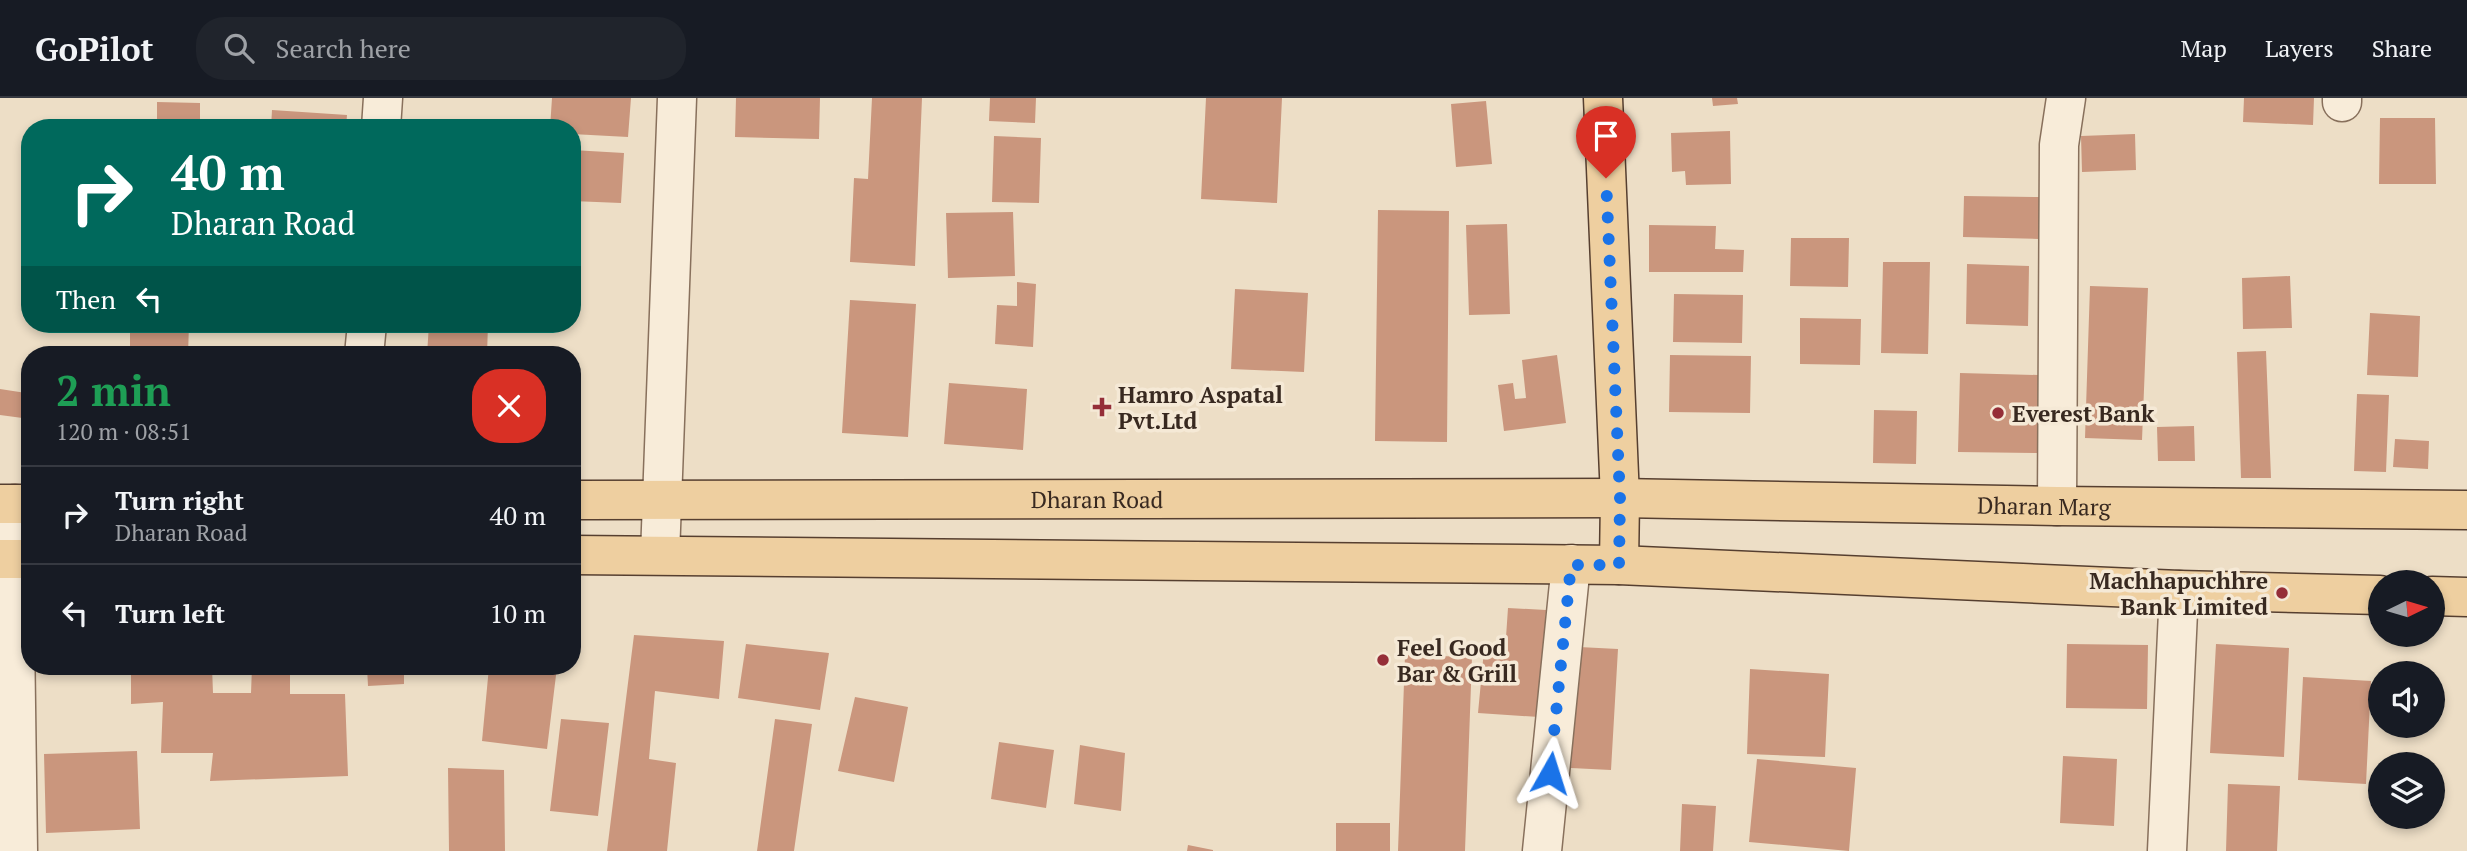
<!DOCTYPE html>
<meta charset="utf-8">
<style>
body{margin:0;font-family:"PT Serif",serif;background:#20242c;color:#f1f3f6;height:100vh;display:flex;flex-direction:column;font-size:26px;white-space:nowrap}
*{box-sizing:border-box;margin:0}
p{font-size:23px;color:#9ea1a6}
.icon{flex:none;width:38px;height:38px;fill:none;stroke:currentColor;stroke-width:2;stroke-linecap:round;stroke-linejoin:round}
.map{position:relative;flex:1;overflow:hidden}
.details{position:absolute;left:21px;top:248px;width:560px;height:329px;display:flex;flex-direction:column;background:#171b24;border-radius:28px;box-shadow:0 4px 10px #0003}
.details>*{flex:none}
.banner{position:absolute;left:21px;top:21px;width:560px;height:214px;border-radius:28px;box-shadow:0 4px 10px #0003;background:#00695c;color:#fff;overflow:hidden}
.needle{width:46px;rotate:85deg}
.fabs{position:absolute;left:2368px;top:472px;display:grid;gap:14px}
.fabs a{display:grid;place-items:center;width:77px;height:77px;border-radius:50%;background:#171b24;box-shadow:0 4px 10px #0003;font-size:35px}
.pin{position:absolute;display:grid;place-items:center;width:60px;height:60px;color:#fff;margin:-72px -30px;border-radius:50% 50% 50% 0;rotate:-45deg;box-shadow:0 0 7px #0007}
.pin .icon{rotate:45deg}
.me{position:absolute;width:77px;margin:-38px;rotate:6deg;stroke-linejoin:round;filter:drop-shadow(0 0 5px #0008)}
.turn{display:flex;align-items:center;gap:24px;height:147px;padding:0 35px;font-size:32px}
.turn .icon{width:91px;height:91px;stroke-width:2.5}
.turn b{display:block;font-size:49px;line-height:60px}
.then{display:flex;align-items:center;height:66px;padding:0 35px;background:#0003;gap:14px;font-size:26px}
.round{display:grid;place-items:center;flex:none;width:74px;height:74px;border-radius:28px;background:#20242c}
.overview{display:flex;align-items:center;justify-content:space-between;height:119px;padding:0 35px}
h1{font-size:42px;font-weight:800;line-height:52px;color:#1e9e55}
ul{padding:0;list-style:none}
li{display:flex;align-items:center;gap:21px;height:98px;padding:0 35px;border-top:2px solid #363941}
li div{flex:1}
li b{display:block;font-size:26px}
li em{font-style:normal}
header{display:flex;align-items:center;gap:42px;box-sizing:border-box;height:98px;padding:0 35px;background:#171b24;border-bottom:2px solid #363941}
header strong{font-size:33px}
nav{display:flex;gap:38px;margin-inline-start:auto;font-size:24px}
.search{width:490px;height:63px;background:#20242c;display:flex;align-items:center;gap:18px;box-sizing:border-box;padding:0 24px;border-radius:28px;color:#9ea1a6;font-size:26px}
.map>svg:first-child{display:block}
</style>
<header>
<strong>GoPilot</strong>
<div class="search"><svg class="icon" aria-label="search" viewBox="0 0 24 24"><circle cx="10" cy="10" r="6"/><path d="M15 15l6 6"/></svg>Search here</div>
<nav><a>Map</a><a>Layers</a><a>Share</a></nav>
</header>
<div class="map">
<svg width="2467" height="753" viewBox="0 0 2467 753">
<rect width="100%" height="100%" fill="#eddec6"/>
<path fill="#ca967d" d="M552 0H631L628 39 572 36V30H550Z
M736 0H820L819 41 735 39Z
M872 0H922L915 168 850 164 854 80 868 81Z
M990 0H1036L1035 25 989 23Z
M1206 0H1282L1277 105 1201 101Z
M1712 0H1737L1738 6 1713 8Z
M2244 0H2314L2313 27 2243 24Z
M1486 3 1492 66 1456 69 1451 6Z
M157 4 200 5V30H157Z
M272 12 347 17 346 30H271Z
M2380 20H2435L2436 86H2379Z
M512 26V30H423V27Z
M1730 33 1731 86 1686 87 1685 73 1672 74 1671 35Z
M2135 36 2136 72 2082 74 2081 38Z
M994 38 1041 40 1039 105 992 104Z
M572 52 624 55 621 105 572 103Z
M1964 98 2039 99V141L1963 139Z
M1378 112 1449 113 1447 344 1375 343Z
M1013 114 1015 178 948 180 946 115Z
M1507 126 1510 216 1469 217 1466 127Z
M1649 127 1716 128 1715 151 1744 152 1743 174H1649Z
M1791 140H1849L1848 189 1790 188Z
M1883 164H1930L1928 256 1881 255Z
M1967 166 2029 168 2028 228 1966 226Z
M2290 178 2292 230 2243 231 2242 180Z
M1017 184 1036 186 1033 249 995 246 997 207 1017 208Z
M2090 188 2148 190 2142 342 2085 340Z
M1235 191 1308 195 1304 274 1231 271Z
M1674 196 1743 197 1742 245 1673 244Z
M850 202 916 206 908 339 842 335Z
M2370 215 2420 218 2418 279 2367 277Z
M1800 220 1861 221 1860 267 1800 266Z
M130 226H189L188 257H130Z
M429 226H488L487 257H427Z
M2266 253 2271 380H2241L2237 254Z
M1557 257 1566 325 1504 333 1498 287 1513 285 1515 301 1526 300 1522 262Z
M1670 257 1751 258 1750 315 1669 314Z
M1960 275 2038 277 2037 355 1958 354Z
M28 280 30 321 0 317V291L26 295Z
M949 285 1027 291 1023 352 944 346Z
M2357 296 2389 297 2386 374 2354 373Z
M1874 312 1917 313 1916 366 1873 365Z
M2194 328 2195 363H2158L2157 329Z
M2395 341 2429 343 2428 371 2393 369Z
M1508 510 1546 512 1539 619 1478 615 1484 552 1505 554Z
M634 537 724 543 719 601 655 593 649 661 676 665 667 753H607Z
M746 546 829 555 820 612 738 600Z
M2067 546 2148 547 2147 611 2066 610Z
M2216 546 2289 550 2284 659 2210 655Z
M1579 549 1618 551 1611 672 1571 670Z
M1405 557 1472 559 1465 753H1398Z
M131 569H212L213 595H251L252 569H290V596H345L348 678 210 683 213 655H161L163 604 131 606Z
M367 569H404V586L368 588Z
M489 569H557L547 651 482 643Z
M1750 571 1829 576 1825 659 1747 656Z
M2303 579 2371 583 2366 686 2298 682Z
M855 599 908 609 894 684 838 673Z
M561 621 609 625 598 718 550 713Z
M775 621 812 626 794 753H757Z
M999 644 1054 652 1046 710 991 701Z
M1080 647 1125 655 1121 713 1074 706Z
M137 653 140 731 46 735 44 656Z
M2063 658 2117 661 2114 728 2060 725Z
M1757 661 1856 670 1849 753 1749 744Z
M448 670 504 672 505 753H449Z
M2228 686 2280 688 2277 753H2226Z
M1682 706 1716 708 1713 753H1680Z
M1336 725H1390V753H1336Z
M1188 747 1213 752V753H1187Z"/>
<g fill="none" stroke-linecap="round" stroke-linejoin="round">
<g stroke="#88705c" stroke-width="41">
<path id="minor" d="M2342 4V0
M381 30 383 0
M364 257 367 226
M15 406 14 462 18 753
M2057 408 2059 47 2066 0
M660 457 677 0
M1542 753 1571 466
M2167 753 2179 492"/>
</g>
<g stroke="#563f30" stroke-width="41">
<g id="major">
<path d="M1603 0 1620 400 1619 467"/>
<path id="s1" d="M572 402 1620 400 2057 408 2467 412"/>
<path d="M0 406H30"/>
<path d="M572 457 1619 467 2179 492 2380 497"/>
<path d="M0 461H30"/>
<path d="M2432 498 2467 499"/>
</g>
</g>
<use href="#minor" stroke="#f8ecd9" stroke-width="38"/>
<use href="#major" stroke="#eecfa0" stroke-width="38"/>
</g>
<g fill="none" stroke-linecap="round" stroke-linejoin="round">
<path stroke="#1a73e8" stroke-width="12" stroke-dasharray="0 21.6" d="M1550 675 1571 467H1619L1620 400 1606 80"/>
</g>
<g fill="#952e38" stroke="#f5e9d6" stroke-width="2.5">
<path d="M1098.5 298.5h7v7h7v7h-7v7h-7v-7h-7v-7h7z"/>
<circle cx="1998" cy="315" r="7"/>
<circle cx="2282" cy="495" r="7"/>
<circle cx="1383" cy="562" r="7"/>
</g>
<g text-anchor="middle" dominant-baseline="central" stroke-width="7" stroke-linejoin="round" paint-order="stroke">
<g font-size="23" font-weight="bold" fill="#382920" stroke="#f5e9d6" text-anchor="start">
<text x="1118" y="296">Hamro Aspatal<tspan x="1118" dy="26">Pvt.Ltd</tspan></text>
<text x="2012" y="315">Everest Bank</text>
<text x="2268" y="482" text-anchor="end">Machhapuchhre<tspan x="2268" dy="26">Bank Limited</tspan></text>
<text x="1397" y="549">Feel Good<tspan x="1397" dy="26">Bar &amp; Grill</tspan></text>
</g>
<g font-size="23" fill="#382920" stroke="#f5e9d6">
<text stroke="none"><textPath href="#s1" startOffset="525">Dharan Road</textPath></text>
<text stroke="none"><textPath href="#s1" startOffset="1472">Dharan Marg</textPath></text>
</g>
</g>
</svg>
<div class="fabs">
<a><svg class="needle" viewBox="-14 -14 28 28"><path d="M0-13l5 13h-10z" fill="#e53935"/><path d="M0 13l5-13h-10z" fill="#9ea1a6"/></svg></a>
<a><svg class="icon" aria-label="sound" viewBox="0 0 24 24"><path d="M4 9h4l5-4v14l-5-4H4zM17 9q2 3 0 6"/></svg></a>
<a><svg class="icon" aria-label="layers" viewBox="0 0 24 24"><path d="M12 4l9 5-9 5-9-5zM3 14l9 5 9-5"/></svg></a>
</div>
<div class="pin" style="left:1606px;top:80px;background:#d93025"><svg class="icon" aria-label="arrive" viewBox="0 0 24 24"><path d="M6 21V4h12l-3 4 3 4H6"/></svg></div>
<svg class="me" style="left:1550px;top:675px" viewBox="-20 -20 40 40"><path d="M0-17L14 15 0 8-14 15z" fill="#1a73e8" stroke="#fff" stroke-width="4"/></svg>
<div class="banner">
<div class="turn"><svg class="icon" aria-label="right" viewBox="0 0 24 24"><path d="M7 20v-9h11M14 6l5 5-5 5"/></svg><div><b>40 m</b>Dharan Road</div></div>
<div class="then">Then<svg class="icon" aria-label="left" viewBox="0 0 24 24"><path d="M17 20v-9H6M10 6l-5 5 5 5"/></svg></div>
</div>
<section class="details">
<div class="overview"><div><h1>2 min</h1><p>120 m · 08:51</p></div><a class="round" style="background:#d93025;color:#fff"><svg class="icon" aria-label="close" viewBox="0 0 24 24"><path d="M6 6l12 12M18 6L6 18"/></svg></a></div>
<ul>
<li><svg class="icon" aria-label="right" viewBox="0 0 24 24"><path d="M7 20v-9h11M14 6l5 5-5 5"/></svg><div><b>Turn right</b><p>Dharan Road</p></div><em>40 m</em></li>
<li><svg class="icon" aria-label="left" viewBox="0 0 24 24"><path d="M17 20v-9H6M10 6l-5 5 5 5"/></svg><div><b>Turn left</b></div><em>10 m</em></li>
</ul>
</section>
</div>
